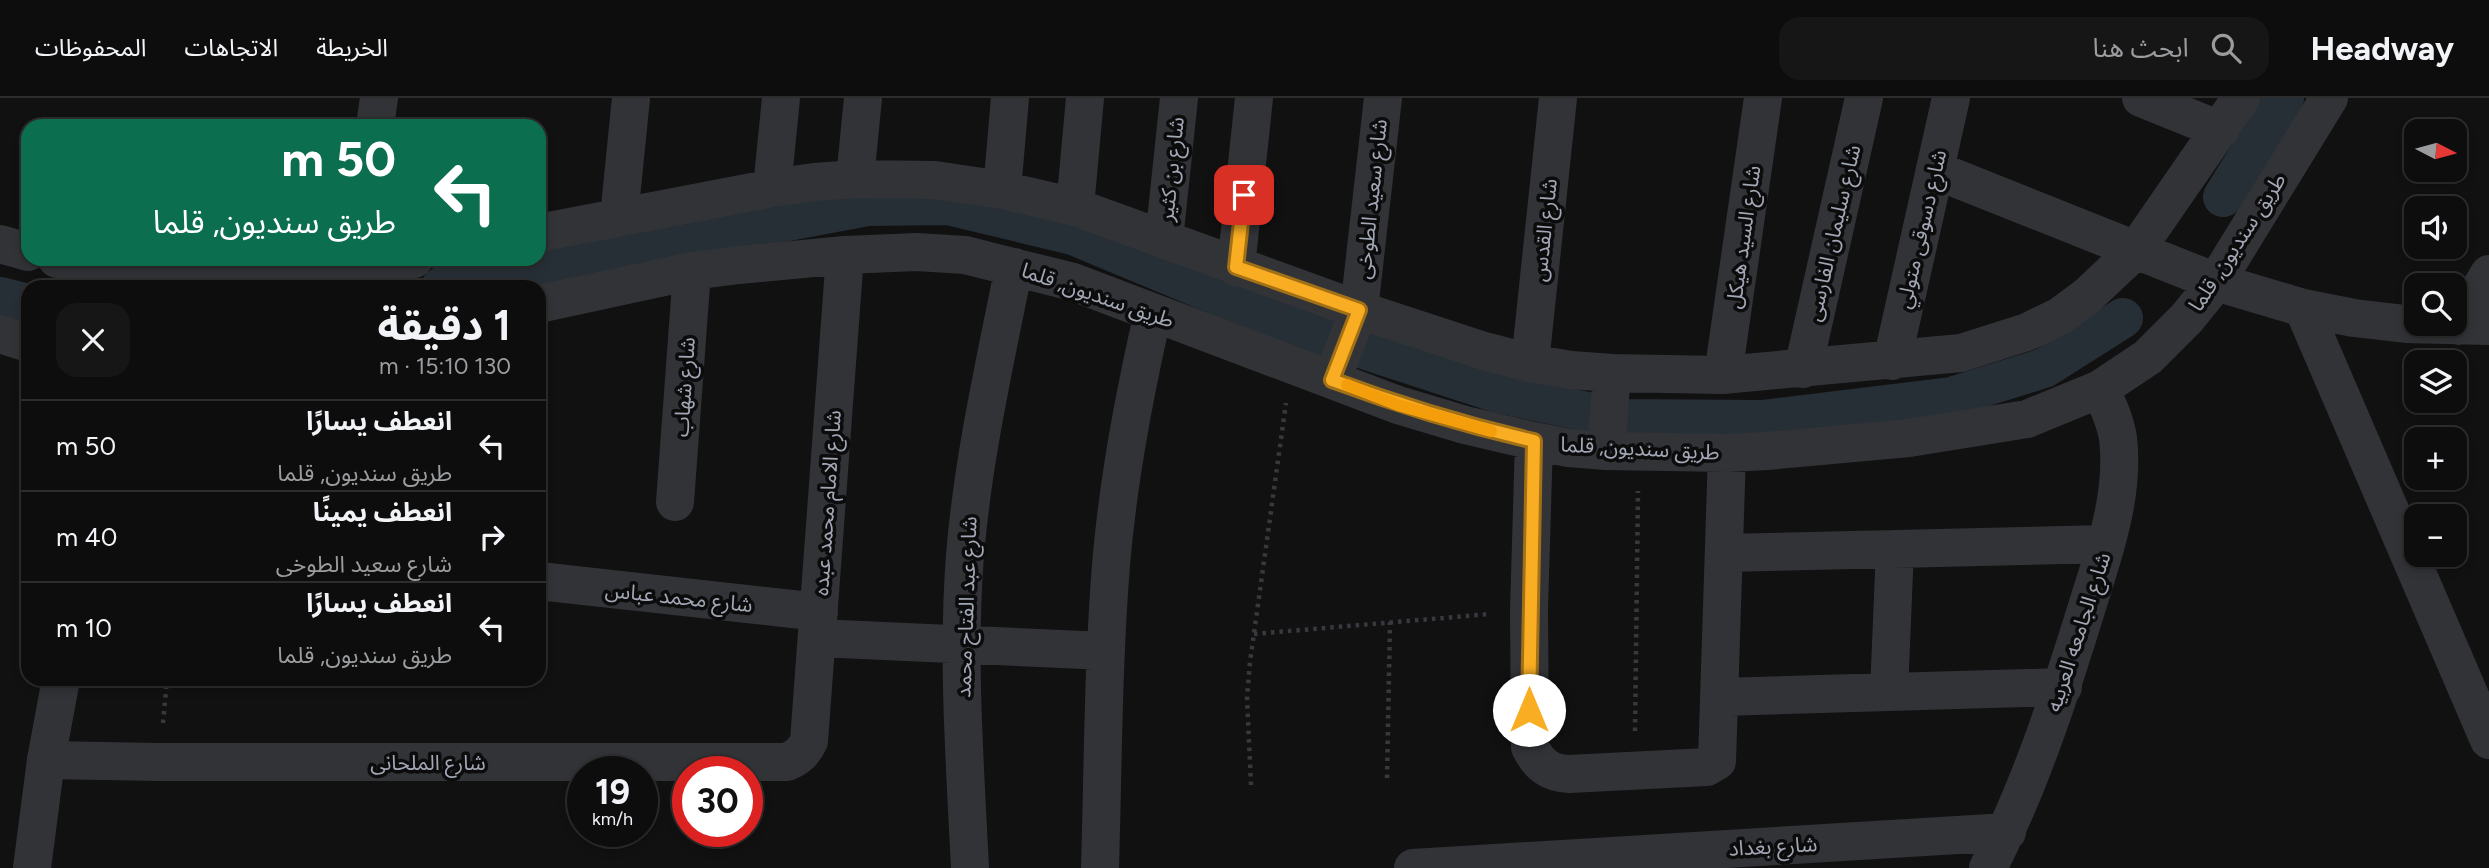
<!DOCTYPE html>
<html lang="ar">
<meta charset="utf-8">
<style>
body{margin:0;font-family:Figtree,"Noto Sans Arabic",sans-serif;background:#161617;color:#f1f3f6;direction:rtl;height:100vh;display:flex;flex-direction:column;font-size:26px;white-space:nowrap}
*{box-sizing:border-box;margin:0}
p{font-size:23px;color:#9a9c9e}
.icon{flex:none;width:38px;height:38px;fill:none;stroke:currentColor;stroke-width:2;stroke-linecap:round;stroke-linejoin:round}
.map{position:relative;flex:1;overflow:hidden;direction:ltr}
.drawer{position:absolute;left:21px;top:182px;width:525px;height:406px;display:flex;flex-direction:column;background:#0d0d0e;border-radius:21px;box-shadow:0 4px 10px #0003,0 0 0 2px #2d2d2e;direction:rtl}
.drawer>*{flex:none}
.guide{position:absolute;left:21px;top:21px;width:525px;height:147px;border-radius:21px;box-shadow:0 4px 10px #0003,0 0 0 2px #2d2d2e;direction:rtl;background:#0b6e4f;color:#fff;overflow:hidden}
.needle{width:46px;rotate:96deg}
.buttons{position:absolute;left:2404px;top:21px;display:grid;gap:14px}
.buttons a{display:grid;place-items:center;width:63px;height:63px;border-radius:14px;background:#0d0d0e;box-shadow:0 4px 10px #0003,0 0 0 2px #2d2d2e;font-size:35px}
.speed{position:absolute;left:567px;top:658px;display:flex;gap:14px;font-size:35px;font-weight:700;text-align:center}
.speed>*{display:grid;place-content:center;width:91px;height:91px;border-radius:50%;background:#0d0d0e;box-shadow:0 4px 10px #0003,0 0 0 2px #2d2d2e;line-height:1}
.speed small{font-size:18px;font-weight:400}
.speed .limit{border:10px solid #d22;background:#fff;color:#111}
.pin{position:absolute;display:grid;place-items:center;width:60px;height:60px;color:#fff;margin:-30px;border-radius:14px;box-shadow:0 4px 10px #0006}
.me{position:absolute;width:77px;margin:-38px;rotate:0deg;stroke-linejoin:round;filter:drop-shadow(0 0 5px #0008)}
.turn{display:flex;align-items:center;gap:24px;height:147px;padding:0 35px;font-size:32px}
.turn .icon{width:91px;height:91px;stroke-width:2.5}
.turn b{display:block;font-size:49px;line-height:60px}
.round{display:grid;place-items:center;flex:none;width:74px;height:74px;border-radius:21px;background:#161617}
.headline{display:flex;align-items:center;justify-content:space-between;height:119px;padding:0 35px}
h1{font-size:42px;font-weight:700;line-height:52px}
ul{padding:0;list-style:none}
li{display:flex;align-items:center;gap:21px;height:91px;padding:0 35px;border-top:2px solid #2d2d2e}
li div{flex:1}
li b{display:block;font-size:26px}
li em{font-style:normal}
header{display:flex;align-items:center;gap:42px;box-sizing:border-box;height:98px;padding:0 35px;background:#0d0d0e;border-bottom:2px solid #2d2d2e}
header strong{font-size:33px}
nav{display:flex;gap:38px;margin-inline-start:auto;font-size:24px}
.search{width:490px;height:63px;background:#161617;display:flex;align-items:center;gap:18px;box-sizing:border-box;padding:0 24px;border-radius:21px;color:#9a9c9e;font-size:26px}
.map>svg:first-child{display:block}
</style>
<header>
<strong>Headway</strong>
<div class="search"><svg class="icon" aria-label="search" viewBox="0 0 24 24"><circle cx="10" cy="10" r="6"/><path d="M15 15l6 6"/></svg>ابحث هنا</div>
<nav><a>الخريطة</a><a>الاتجاهات</a><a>المحفوظات</a></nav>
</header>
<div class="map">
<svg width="2489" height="770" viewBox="0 0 2489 770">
<rect width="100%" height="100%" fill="#111112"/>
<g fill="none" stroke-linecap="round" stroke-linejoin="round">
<path stroke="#272f36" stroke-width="40" d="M2223 99 2284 0
M441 189 867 108 948 107 1073 137 1284 225 1498 295 1621 321 1762 322 1951 299 2044 270 2123 220
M0 199 28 206"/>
<path stroke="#37393e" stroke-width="4.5" stroke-dasharray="3.5 5" stroke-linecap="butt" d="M1254 536 1490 516
M163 625 167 581
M1635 633 1638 393
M1387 680 1390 524
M1251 687 1247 600 1250 564 1286 305"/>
<path stroke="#313337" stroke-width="38" d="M2141 0 2220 32
M375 28 379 0
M1935 72 2216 184 2303 210 2354 220 2406 226 2489 228
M855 81 863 0
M772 90 781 0
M1002 92 1010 0
M1075 109 1085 0
M619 119 631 0
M539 135 772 90 814 84 855 81 935 82 1002 92 1075 109 1359 212 1484 253 1530 265 1571 272 1612 275 1723 277 1961 255 2027 234 2060 218 2087 198 2136 152 2241 0
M1164 142 1179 0
M1236 169 1254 0
M238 189 287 185 414 161
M539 206 692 173 739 167 845 157 917 154 965 157 1073 184 1398 307 1465 327 1534 343 1569 350 1606 353 1727 355 1767 353 1909 340 2027 321 2100 291 2148 259 2187 220 2216 184 2329 0
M2303 210 2489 642
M2458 228 2489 176
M0 236 28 245
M1892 263 1951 0
M1530 265 1558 0
M1803 271 1864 0
M1723 277 1763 0
M1332 282 1359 212 1383 0
M1534 343 1529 512 1530 649C1539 667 1549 675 1569 676L1707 669 1717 663 1727 355
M1606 353 1612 275
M675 404 692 173
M1724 455 2106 446
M539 483 819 514
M817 540 1106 553
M1889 594 1895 451
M1720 599 2063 589
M46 662 159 664H787C798 659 804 654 809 643L845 157
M970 770C965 666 957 561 965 457 973 360 995 264 1014 169
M1100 770C1103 669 1103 567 1111 467 1118 381 1134 298 1153 215
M1413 770 2007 734
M1988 770C2030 689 2059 599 2086 512 2103 457 2125 398 2118 340 2115 322 2108 307 2100 291"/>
<path stroke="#313337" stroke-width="38" d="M0 146 28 154
M57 161 139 178 238 189
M32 770 46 662 61 581"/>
</g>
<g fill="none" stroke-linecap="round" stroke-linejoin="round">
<g stroke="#a27016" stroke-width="18">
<path id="route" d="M1244 97 1236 169 1359 212 1332 282C1399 307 1465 327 1534 343L1529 612"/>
</g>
<use href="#route" stroke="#f9ad22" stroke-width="12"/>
<path stroke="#f59e0b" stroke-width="12" d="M1347 287 1398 307 1491 333"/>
</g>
<g text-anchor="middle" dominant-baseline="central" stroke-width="7" stroke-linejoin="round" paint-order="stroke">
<g font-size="21" fill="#a1a7b4" stroke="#0c0c0d">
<text transform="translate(1171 71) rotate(-84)">شارع بن كثير</text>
<text transform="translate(1371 101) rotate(-84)">شارع سعيد الطوخى</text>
<text transform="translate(1921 131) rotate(-77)">شارع دسوقى متولي</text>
<text transform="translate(1544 132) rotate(-84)">شارع القدس</text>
<text transform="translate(1833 135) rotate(-77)">شارع سليمان الفارسى</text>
<text transform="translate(1743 139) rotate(-82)">شارع السيد هيكل</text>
<text transform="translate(2237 144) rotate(-57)">طريق سنديون, قلما</text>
<text transform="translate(1098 197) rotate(19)">طريق سنديون, قلما</text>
<text transform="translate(684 289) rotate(-86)">شارع شهاب</text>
<text transform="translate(1640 350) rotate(3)">طريق سنديون, قلما</text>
<text transform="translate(827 405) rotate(-86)">شارع الامام محمد عبده</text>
<text transform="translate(679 499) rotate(6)">شارع محمد عباس</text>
<text transform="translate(966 509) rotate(-88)">شارع عبد الفتاح محمد</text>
<text transform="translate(2078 534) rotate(-72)">شارع الجامعه العربيه</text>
<text x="428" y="664">شارع الملحانى</text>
<text transform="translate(1773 748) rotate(-3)">شارع بغداد</text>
</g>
</g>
</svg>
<div class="buttons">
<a><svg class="needle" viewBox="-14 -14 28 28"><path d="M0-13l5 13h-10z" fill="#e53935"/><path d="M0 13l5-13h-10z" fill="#9a9c9e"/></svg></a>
<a><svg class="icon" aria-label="sound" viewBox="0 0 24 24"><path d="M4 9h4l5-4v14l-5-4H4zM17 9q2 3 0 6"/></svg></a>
<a><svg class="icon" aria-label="search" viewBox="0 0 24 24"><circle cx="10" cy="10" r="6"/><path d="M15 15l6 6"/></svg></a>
<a><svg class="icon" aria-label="layers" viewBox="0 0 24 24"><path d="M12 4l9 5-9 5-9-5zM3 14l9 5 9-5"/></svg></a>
<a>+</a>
<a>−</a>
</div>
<div class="speed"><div>19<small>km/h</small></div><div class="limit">30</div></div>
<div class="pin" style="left:1244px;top:97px;background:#d93025"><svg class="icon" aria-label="arrive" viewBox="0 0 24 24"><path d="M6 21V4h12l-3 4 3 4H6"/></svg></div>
<svg class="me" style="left:1529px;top:612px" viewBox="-20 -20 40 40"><circle r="19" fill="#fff"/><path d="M0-13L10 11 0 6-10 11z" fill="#f9ad22"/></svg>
<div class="guide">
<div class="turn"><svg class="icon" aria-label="left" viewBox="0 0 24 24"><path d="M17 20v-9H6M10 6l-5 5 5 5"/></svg><div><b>50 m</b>طريق سنديون, قلما</div></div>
</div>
<section class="drawer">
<div class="headline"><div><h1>1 دقيقة</h1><p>130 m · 15:10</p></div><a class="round"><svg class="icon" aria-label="close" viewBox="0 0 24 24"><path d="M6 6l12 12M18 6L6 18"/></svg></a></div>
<ul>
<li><svg class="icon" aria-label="left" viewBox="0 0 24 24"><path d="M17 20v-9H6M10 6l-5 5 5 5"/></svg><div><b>انعطف يسارًا</b><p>طريق سنديون, قلما</p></div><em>50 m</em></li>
<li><svg class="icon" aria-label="right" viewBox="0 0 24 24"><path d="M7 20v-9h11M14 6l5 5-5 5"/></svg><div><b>انعطف يمينًا</b><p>شارع سعيد الطوخى</p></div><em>40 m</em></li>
<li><svg class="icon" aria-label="left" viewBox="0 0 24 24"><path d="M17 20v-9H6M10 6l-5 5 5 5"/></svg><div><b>انعطف يسارًا</b><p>طريق سنديون, قلما</p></div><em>10 m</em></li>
</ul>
</section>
</div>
